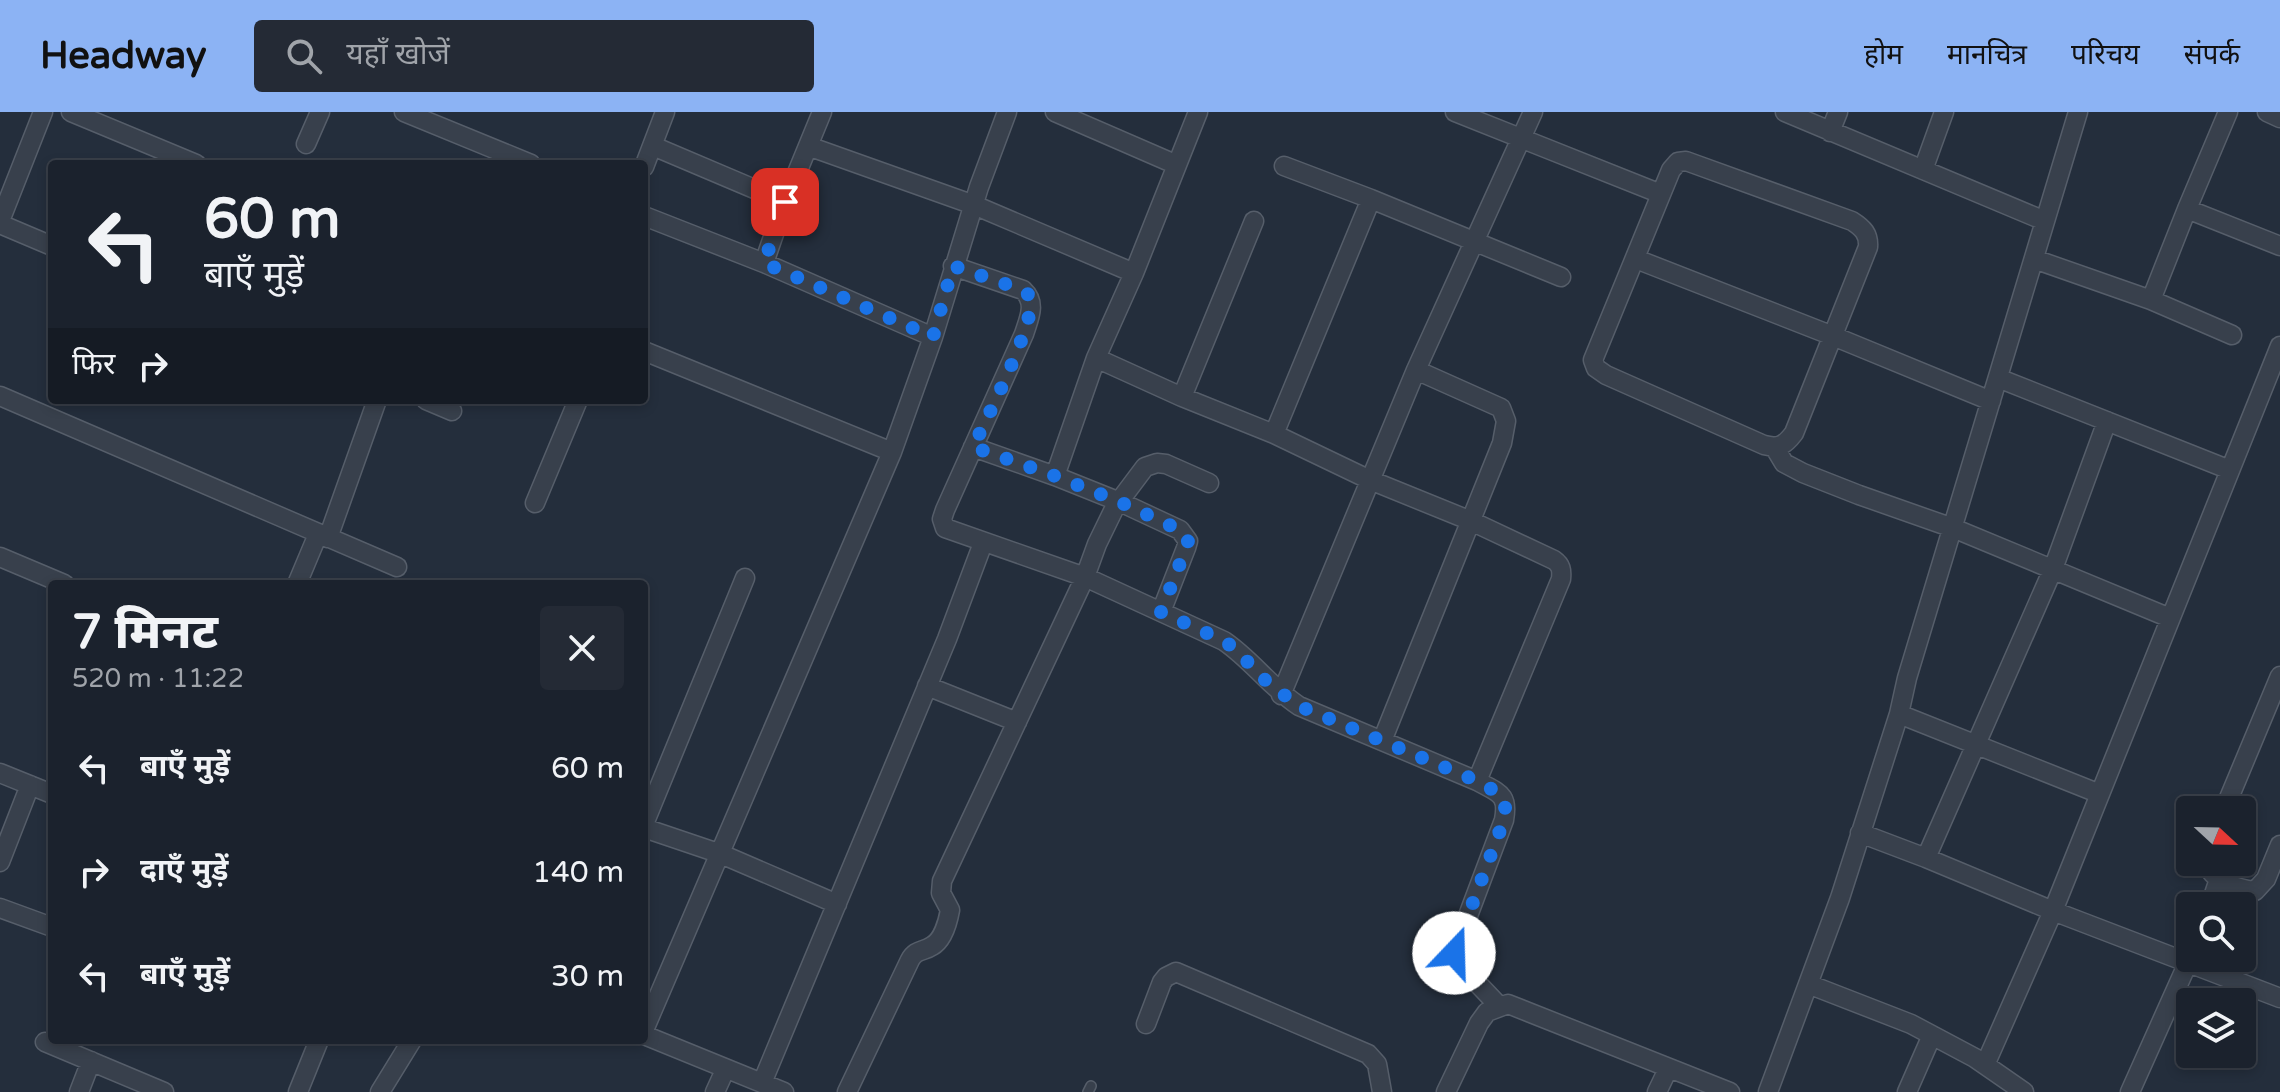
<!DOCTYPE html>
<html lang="hi">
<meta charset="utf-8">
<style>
body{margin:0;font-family:"Varela Round","Noto Sans Devanagari",sans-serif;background:#242a35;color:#f1f3f6;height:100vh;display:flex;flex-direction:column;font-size:30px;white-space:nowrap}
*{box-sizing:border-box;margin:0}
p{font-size:26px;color:#a0a4aa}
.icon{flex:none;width:44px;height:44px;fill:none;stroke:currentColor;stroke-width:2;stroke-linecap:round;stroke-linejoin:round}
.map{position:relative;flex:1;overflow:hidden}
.drawer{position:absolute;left:48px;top:468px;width:600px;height:464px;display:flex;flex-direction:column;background:#1b222d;border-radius:8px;box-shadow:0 4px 12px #0003,0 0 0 2px #393f49}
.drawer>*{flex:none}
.banner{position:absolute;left:48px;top:48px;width:600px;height:244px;border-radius:8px;box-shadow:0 4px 12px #0003,0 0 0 2px #393f49;background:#1b222d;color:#f1f3f6;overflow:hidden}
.needle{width:52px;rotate:112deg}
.tools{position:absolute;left:2176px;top:684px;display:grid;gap:16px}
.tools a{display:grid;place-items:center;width:80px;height:80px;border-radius:8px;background:#1b222d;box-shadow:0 4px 12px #0003,0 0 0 2px #393f49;font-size:40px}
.pin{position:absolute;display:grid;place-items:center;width:68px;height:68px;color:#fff;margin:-34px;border-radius:16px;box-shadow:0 4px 12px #0006}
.me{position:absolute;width:88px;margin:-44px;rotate:21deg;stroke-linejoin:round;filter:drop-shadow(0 0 6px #0008)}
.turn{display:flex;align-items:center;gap:28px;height:168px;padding:0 24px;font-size:36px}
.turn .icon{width:104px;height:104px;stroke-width:2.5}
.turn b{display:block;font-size:56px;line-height:68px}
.then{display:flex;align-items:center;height:76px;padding:0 24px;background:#0003;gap:16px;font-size:30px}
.round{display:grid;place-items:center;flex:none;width:84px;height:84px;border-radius:8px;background:#242a35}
.headline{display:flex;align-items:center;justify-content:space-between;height:136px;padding:0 24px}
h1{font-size:48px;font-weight:800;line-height:60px}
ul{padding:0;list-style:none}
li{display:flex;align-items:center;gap:24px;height:104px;padding:0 24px}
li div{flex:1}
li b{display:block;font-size:30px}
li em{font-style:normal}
header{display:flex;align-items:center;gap:48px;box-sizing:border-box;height:112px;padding:0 40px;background:#8cb3f4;color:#111}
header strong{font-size:38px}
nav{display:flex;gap:44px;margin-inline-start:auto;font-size:28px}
.search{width:560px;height:72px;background:#242a35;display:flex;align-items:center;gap:20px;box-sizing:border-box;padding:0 28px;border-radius:8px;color:#a0a4aa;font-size:30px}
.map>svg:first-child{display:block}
</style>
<header>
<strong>Headway</strong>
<div class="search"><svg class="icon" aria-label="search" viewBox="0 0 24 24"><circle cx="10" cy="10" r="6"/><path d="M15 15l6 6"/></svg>यहाँ खोजें</div>
<nav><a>होम</a><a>मानचित्र</a><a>परिचय</a><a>संपर्क</a></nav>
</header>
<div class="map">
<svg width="2280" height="980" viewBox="0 0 2280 980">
<rect width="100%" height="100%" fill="#242e3c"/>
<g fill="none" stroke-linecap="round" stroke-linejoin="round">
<g stroke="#565e6a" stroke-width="12">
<path id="lane" d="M1088 980 1091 974"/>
</g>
<g stroke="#565e6a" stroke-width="21">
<path id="street" d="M71 0 196 52
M404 0 531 52
M1055 0 1177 53
M1455 0 1661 82
M1785 0 2045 109
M2267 0 2280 6
M1830 20 1838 0
M306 32 320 0
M653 34 785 90
M808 34 974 93 1134 161
M1686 49 1852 109C1863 116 1869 122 1868 135L1794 321C1785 333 1779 337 1764 333L1606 263 1596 256 1593 248 1671 58 1678 50Z
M1284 54 1371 87 1561 165
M644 55 665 0
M1923 58 1944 0
M2187 97 2280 134
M644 104 764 151 933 225
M0 109 43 0
M0 112 52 134
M1636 147 1833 224 1991 289
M2034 147 2151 188 2232 223
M764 151 785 90 822 0
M953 154 1023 178C1037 191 1029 206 1024 222L945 398 942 407 945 416 1085 465 1224 529C1252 548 1270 575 1299 594L1477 669C1498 681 1509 681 1504 708L1454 841 1462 855 1499 894
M2151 188 2187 97 2228 0
M644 239 892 340
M1096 246 1182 285 1274 322 1370 368 1471 409 1554 448C1561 453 1562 458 1561 467L1477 669
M1998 266 2230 358
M0 284 397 455
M1182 285 1254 109
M426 288 452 299
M1274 322 1371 87
M973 335 1055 364 1120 390 1180 418 1188 429 1186 436 1161 500
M1775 336 1784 351 1803 361 1859 383 1953 416 2170 506
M1055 364 1096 246 1134 161 1198 0
M535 391 578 288
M328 426 377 288
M0 445 64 472
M297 472 318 422
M927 574 1017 610
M1281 583 1416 258 1533 0
M1899 602 2100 682
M1382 629 1502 331 1506 309 1501 296 1416 258
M0 661 52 682
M2224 698 2280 564
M644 712 745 466
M644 716 721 742 837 792
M1860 721 1926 746 2053 799 2280 886
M1926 746 2053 457 2107 309
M0 750 30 673
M2206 750C2212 769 2237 777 2255 779L2266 767 2280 733
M2210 794 2219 767
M0 796 52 815
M1808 872 1911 912 1975 946 2024 980
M1146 912 1162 870 1166 865 1176 860 1368 942 1377 952 1382 980
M644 918 892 340 933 225 979 75 1007 0
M644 923 784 980
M45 930 164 980
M1985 953 2053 799 2280 234
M762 971 947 527 983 431
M79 980 91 949
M298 980 319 928
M380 980 412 928
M715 980 725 958
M847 980 910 848C916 837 923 840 932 834 943 828 948 809 950 798L941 781 942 769 1085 465 1097 432 1115 395 1145 355 1157 351 1166 352 1209 371
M1446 980 1479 911 1487 900 1508 892 1730 980
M1657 980 1668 957
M1768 980 1840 786 1899 602 1907 566 2078 0
M1907 980 1932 923
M2130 980 2190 846"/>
</g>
<use href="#lane" stroke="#38404c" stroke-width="9"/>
<use href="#street" stroke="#38404c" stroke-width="18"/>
</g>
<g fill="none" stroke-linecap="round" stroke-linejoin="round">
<path stroke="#1a73e8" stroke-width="14" stroke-dasharray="0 25.2" d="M785 90 764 151 933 225 953 154 1023 178 1031 185C1035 212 987 306 973 335L1055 364 1120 390 1180 418 1188 429 1186 436 1161 500 1224 529 1234 536 1268 571 1299 594 1477 669C1497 681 1509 682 1504 708L1454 841"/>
</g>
</svg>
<div class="tools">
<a><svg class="needle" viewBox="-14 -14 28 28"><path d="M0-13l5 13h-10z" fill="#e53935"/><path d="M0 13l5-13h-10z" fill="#a0a4aa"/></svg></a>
<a><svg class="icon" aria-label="search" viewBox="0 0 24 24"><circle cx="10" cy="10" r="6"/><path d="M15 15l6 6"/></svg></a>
<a><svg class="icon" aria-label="layers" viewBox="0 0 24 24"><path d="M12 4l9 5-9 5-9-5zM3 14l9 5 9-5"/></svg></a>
</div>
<div class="pin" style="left:785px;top:90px;background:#d93025"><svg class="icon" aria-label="arrive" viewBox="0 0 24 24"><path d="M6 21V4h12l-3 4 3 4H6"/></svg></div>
<svg class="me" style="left:1454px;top:841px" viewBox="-20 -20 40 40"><circle r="19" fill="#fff"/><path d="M0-13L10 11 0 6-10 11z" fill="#1a73e8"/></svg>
<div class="banner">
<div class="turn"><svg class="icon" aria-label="left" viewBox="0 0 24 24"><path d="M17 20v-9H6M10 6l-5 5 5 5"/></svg><div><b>60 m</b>बाएँ मुड़ें</div></div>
<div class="then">फिर<svg class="icon" aria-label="right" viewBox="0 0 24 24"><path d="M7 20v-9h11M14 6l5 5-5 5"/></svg></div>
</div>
<section class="drawer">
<div class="headline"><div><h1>7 मिनट</h1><p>520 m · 11:22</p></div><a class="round"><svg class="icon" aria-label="close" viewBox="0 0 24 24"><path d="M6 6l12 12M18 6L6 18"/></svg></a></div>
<ul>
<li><svg class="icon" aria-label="left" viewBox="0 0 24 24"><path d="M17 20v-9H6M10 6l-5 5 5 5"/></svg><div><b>बाएँ मुड़ें</b></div><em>60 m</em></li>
<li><svg class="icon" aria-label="right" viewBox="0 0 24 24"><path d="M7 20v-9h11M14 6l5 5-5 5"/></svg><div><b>दाएँ मुड़ें</b></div><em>140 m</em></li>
<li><svg class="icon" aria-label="left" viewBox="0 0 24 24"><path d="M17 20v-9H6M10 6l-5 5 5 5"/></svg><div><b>बाएँ मुड़ें</b></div><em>30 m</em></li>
</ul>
</section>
</div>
